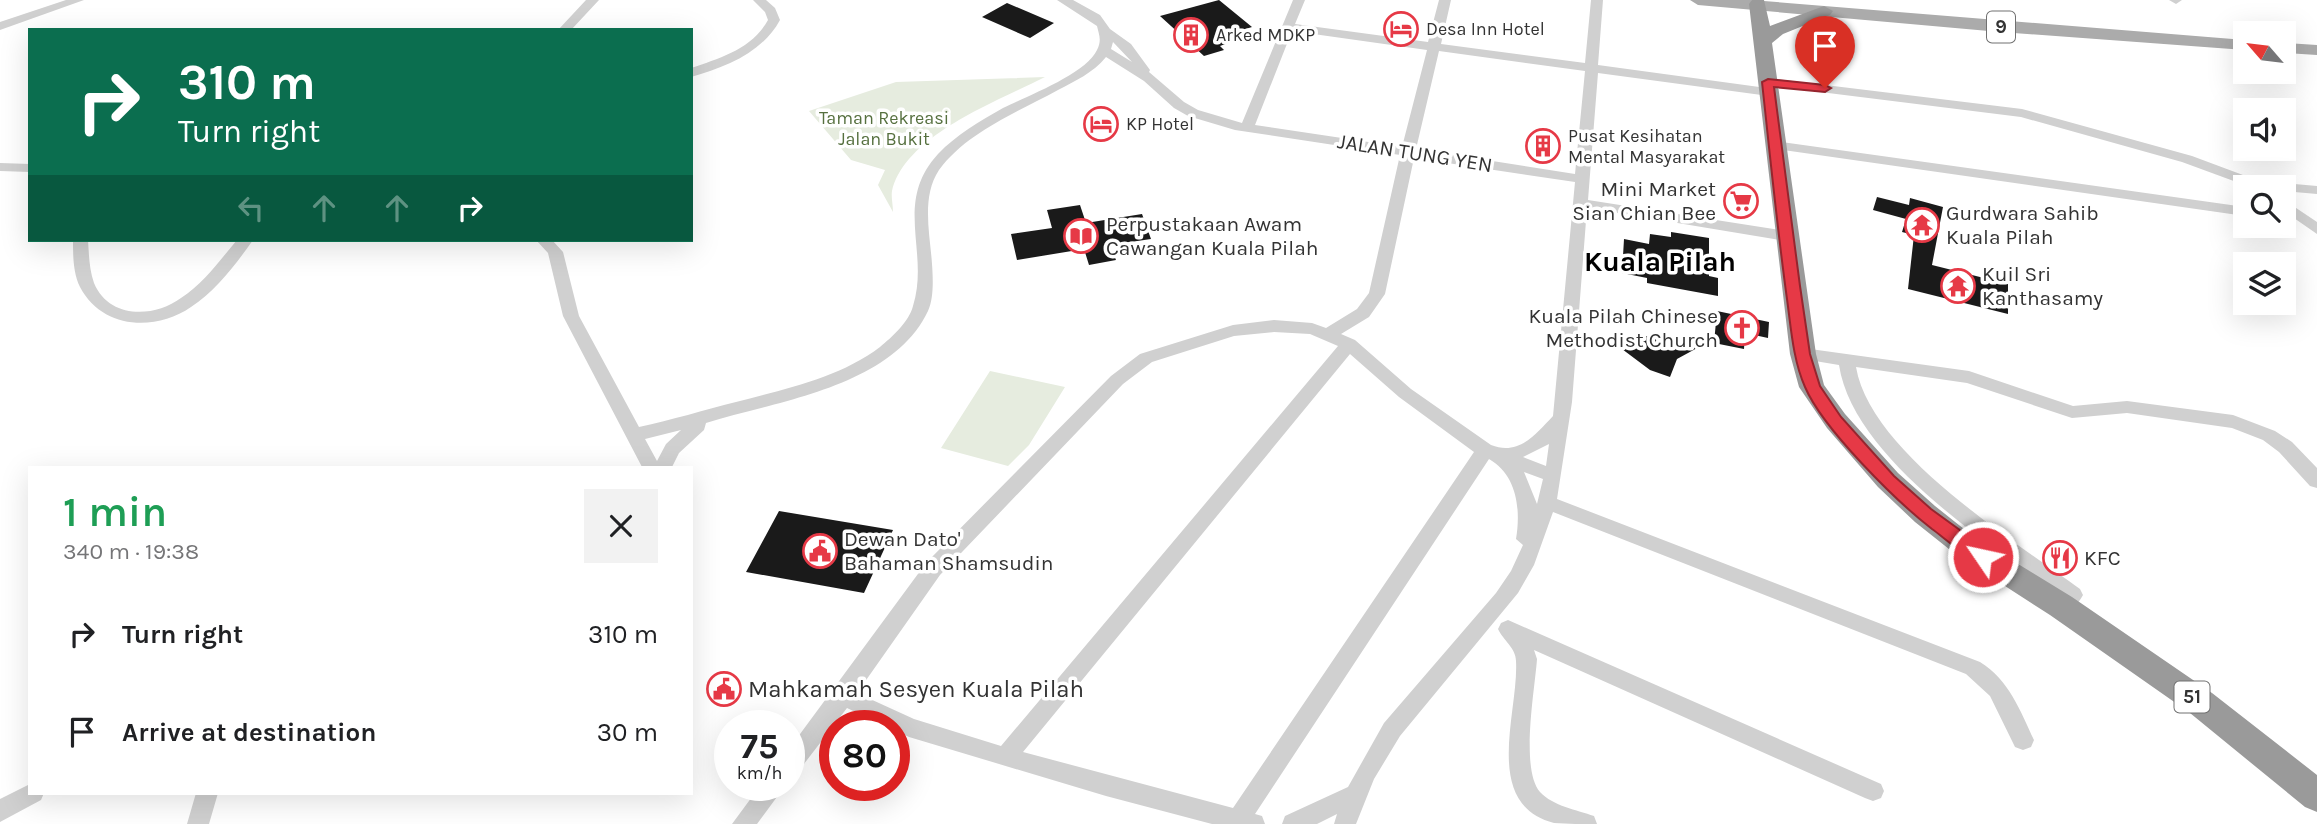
<!DOCTYPE html>
<meta charset="utf-8">
<style>
body{margin:0;font-family:Karla,sans-serif;background:#f2f2f2;color:#202124;height:100vh;display:flex;flex-direction:column;font-size:26px;white-space:nowrap}
*{box-sizing:border-box;margin:0}
p{font-size:23px;color:#757577}
.icon{flex:none;width:38px;height:38px;fill:none;stroke:currentColor;stroke-width:2;stroke-linecap:round;stroke-linejoin:round}
.map{position:relative;flex:1;overflow:hidden}
.drawer{position:absolute;left:28px;top:466px;width:665px;height:329px;display:flex;flex-direction:column;background:#fff;border-radius:0px;box-shadow:0 7px 28px #0002}
.drawer>*{flex:none}
.banner{position:absolute;left:28px;top:28px;width:665px;height:214px;border-radius:0px;box-shadow:0 7px 28px #0002;background:#0b6e4f;color:#fff;overflow:hidden}
.needle{width:46px;rotate:298deg}
.tools{position:absolute;left:2233px;top:21px;display:grid;gap:14px}
.tools a{display:grid;place-items:center;width:63px;height:63px;border-radius:0px;background:#fff;box-shadow:0 7px 28px #0002;font-size:35px}
.speed{position:absolute;left:714px;top:710px;display:flex;gap:14px;font-size:35px;font-weight:700;text-align:center}
.speed>*{display:grid;place-content:center;width:91px;height:91px;border-radius:50%;background:#fff;box-shadow:0 7px 28px #0002;line-height:1}
.speed small{font-size:18px;font-weight:400}
.speed .limit{border:10px solid #d22;background:#fff;color:#111}
.pin{position:absolute;display:grid;place-items:center;width:60px;height:60px;color:#fff;margin:-72px -30px;border-radius:50% 50% 50% 0;rotate:-45deg;box-shadow:0 0 7px #0007}
.pin .icon{rotate:45deg}
.me{position:absolute;width:77px;margin:-38px;rotate:304deg;stroke-linejoin:round;filter:drop-shadow(0 0 5px #0008)}
.turn{display:flex;align-items:center;gap:24px;height:147px;padding:0 35px;font-size:32px}
.turn .icon{width:91px;height:91px;stroke-width:2.5}
.turn b{display:block;font-size:49px;line-height:60px}
.lanes{display:flex;align-items:center;height:66px;padding:0 35px;background:#0003;justify-content:center;gap:35px;direction:ltr}
.lanes .off{opacity:.35}
.round{display:grid;place-items:center;flex:none;width:74px;height:74px;border-radius:0px;background:#f2f2f2}
.head{display:flex;align-items:center;justify-content:space-between;height:119px;padding:0 35px}
h1{font-size:42px;font-weight:600;line-height:52px;color:#1e9e55}
ul{padding:0;list-style:none}
li{display:flex;align-items:center;gap:21px;height:98px;padding:0 35px}
li div{flex:1}
li b{display:block;font-size:26px}
li em{font-style:normal}
.map>svg:first-child{display:block}
</style>
<div class="map">
<svg width="2317" height="824" viewBox="0 0 2317 824">
<rect width="100%" height="100%" fill="#fff"/>
<path fill="#e6ecdf" d="M1045 77C998 101 905 135 892 191 891 197 893 205 893 212L878 185 885 170 851 160 809 111 896 82Z
M990 371 1065 387 1029 445 1008 466 941 448Z"/>
<path fill="#1a1a1a" d="M1219 0 1252 27 1220 37 1228 43 1220 46 1224 50 1204 56 1160 16Z
M1007 3 1054 23 1030 38 982 17Z
M1533 136 1555 139 1553 157 1531 154Z
M1877 197 1909 205 1910 198 1943 207 1932 265 2008 284V314L1908 289 1914 235 1902 232 1906 219 1873 210Z
M1080 205 1086 223 1142 214 1151 239 1110 245 1116 260 1089 265 1084 249 1017 260 1011 234 1052 228 1047 210Z
M1671 232 1709 238V276L1718 278V296L1647 283V278L1622 273 1624 239 1649 244 1650 234 1671 237Z
M1717 311 1769 322 1768 338 1745 333 1744 349 1714 343Z
M1646 336 1699 347 1677 359 1670 377 1650 370 1622 349Z
M779 511 893 530 864 593 746 572Z"/>
<g fill="none" stroke-linecap="round" stroke-linejoin="round">
<path fill="#d0d0d0" fill-rule="evenodd" d="M66 0H84L0 30V22Z
M586 0H599L571 30H558Z
M753 0H766L775 8 780 20C762 53 726 67 691 77V68C720 58 752 49 768 20L765 12Z
M1057 0H1073L1100 15 1110 29 1131 44 1150 70 1149 72 1184 102 1198 110 1242 123 1293 0H1305L1295 24 1428 42 1439 0H1451L1441 44 1585 63 1591 0H1603L1598 65 1774 89V95L1769 96 1598 73 1588 200 1786 231 1794 236 1786 241 1587 208 1572 402 1557 499 1980 662C2009 680 2020 710 2034 740L2031 747 2023 750 2015 747 1990 696 1966 674 1553 512 1534 565 1518 593 1400 736 1374 779 1356 824H1334L1337 814 1317 824H1282L1285 816 1348 787 1384 723 1496 593 1511 571 1523 545 1516 539C1521 509 1517 475 1489 459L1255 814 1262 816 1265 824H1212L1106 796 909 737 894 730V726H885L847 708 797 773 789 776V749L926 563 1111 376 1140 354 1233 325 1274 320 1312 323 1326 328 1357 309 1369 293 1400 155 1235 130 1188 116 1174 108 1144 81 1106 57C1093 73 1075 81 1058 90 1018 112 967 132 939 170 921 197 930 234 932 264 933 278 934 298 928 311 892 387 777 401 706 423L704 430 679 453 672 467H642L563 316 548 253 536 240H552L563 252 579 316 639 427C672 420 704 410 736 402 785 389 839 378 880 347 892 337 909 322 913 306 930 252 893 203 938 154 956 135 980 121 1003 108 1027 96 1086 74 1097 50 1102 40 1099 35 1097 26ZM1292 31 1427 50 1402 147 1255 125ZM1113 42 1132 62 1111 49ZM1439 51 1585 71 1575 174 1416 149ZM1414 158 1575 182 1553 416C1536 434 1519 456 1491 445L1411 389 1355 340 1341 334 1369 317 1385 294ZM1274 332 1310 334 1338 346 1001 746 914 719 857 693 940 575 1123 384 1152 362 1234 336ZM1350 354 1399 397 1474 452 1233 808 1023 752ZM681 430 666 444 657 461 645 439ZM1549 444 1546 466 1523 457ZM1524 472 1543 479 1537 504Z
M2169 0H2182L2176 4Z
M1768 78 2022 109 2192 156 2259 181 2317 186V194L2284 191V187H2250L2182 162 2021 117 1763 85 1761 82Z
M1775 141 2245 207V216L1770 148 1768 145Z
M0 163 30 164V172L0 171Z
M2284 200 2317 222V234L2284 211Z
M73 240H88C89 254 89 269 94 283 109 319 154 318 181 298 204 283 220 260 237 240H253C236 264 216 291 191 307 155 332 102 329 80 287 73 273 73 255 73 240Z
M1803 348 1969 371 2073 406 2127 401 2233 415 2275 431 2292 442 2317 468V488L2310 486 2279 452 2263 440 2232 428 2127 413 2072 418 1967 383 1856 367C1870 452 2013 540 2080 589L2083 595C2077 606 2067 616 2054 612L2051 606 2059 596C1988 543 1853 457 1839 365L1797 358 1795 354 1797 350Z
M1508 620 1881 784 1884 791 1881 798 1873 801 1865 798 1534 650 1537 659C1535 689 1520 769 1540 792 1553 806 1577 810 1594 816L1597 824C1584 824 1567 824 1554 823 1481 804 1519 712 1516 661 1516 648 1503 640 1498 629L1501 623Z
M30 784V793H44L41 800 0 822V799Z
M760 786H785L757 824H732Z
M196 793H218L209 824H187Z"/>
<path fill="#ababab" fill-rule="evenodd" d="M1690 0H1751L2245 40V50L2000 32 1698 5Z
M2284 43 2317 45V55L2284 53Z"/>
<path fill="#9a9a9a" fill-rule="evenodd" d="M1752 0H1764L1770 26 1824 6 1833 11 1830 15 1783 34 1772 43 1816 354 1824 385 1845 414 1898 473 1935 506 1974 537 2072 597 2212 693 2317 775V812L2305 807 2190 713 2050 615 1954 553 1915 522 1878 487 1827 428 1799 387 1790 354 1749 4Z"/>
</g>
<path fill="#e63946" stroke="#96252e" stroke-width="2" d="M1768 79 1825 85 1831 88 1825 92 1774 87 1800 286 1810 354 1820 386 1841 417 1894 476 1931 509 1990 552 1992 557 1990 562C1975 567 1945 538 1932 529 1896 501 1823 429 1805 387 1793 360 1791 328 1787 299 1777 227 1770 155 1762 82Z"/>
<defs>
<g id="hotel-ring" transform="scale(1.75)"><circle r="9.5" fill="#fff" stroke="#e63946" stroke-width="1.5"/><path d="M-6-4.5h1.5V1H6V5H4.5V3h-9V5H-6ZM-4 0a1.8 1.8 0 1 1 3.6 0ZM.5 0V-2.5h3Q6-2.5 6 0Z" fill="#e63946"/></g>
<g id="building-ring" transform="scale(1.75)"><circle r="9.5" fill="#fff" stroke="#e63946" stroke-width="1.5"/><path d="M-4-6H4V6H1V3H-1V6H-4ZM-2.5-4.3h1.7v1.8h-1.7ZM.8-4.3h1.7v1.8H.8ZM-2.5-1h1.7V.8h-1.7ZM.8-1h1.7V.8H.8Z" fill="#e63946"/></g>
<g id="supermarket-ring" transform="scale(1.75)"><circle r="9.5" fill="#fff" stroke="#e63946" stroke-width="1.5"/><path d="M-6-5.5h2.5l.6 2H6L4.5 2H-2.5L-4.4-4H-6ZM-1.5 3.2a1.3 1.3 0 1 0 .1 0ZM3 3.2a1.3 1.3 0 1 0 .1 0Z" fill="#e63946"/></g>
<g id="temple-ring" transform="scale(1.75)"><circle r="9.5" fill="#fff" stroke="#e63946" stroke-width="1.5"/><path d="M0-6L5-2H3V0L6.5 2.5H4V6H1.5V3h-3V6H-4V2.5H-6.5L-3 0V-2H-5Z" fill="#e63946"/></g>
<g id="library-ring" transform="scale(1.75)"><circle r="9.5" fill="#fff" stroke="#e63946" stroke-width="1.5"/><path d="M-6-4Q-3-5.5-.7-3.5V5Q-3 3-6 4ZM6-4Q3-5.5 .7-3.5V5Q3 3 6 4Z" fill="#e63946"/></g>
<g id="church-ring" transform="scale(1.75)"><circle r="9.5" fill="#fff" stroke="#e63946" stroke-width="1.5"/><path d="M-1.2-6h2.4v3.5h3.3v2.4h-3.3V6h-2.4V-.1h-3.3v-2.4h3.3Z" fill="#e63946"/></g>
<g id="civic-ring" transform="scale(1.75)"><circle r="9.5" fill="#fff" stroke="#e63946" stroke-width="1.5"/><path d="M-.6-6.5H3V-4.5H.6V-3L4-1V1h2V6H-6V1h2V-1L-.6-3ZM-1.2 2.5V6h2.4V2.5Z" fill="#e63946"/></g>
<g id="restaurant-ring" transform="scale(1.75)"><circle r="9.5" fill="#fff" stroke="#e63946" stroke-width="1.5"/><path d="M-5-6h1v4h1v-4h1v4h1v-4h1v5L-1.5 .5V6h-2V.5L-5-1ZM5-6V6H3V1.5H1.5Q1.5-4 5-6Z" fill="#e63946"/></g>
</defs>
<g fill-rule="evenodd">
<use href="#hotel-ring" x="1401" y="29"/>
<use href="#building-ring" x="1191" y="35"/>
<use href="#hotel-ring" x="1101" y="124"/>
<use href="#building-ring" x="1543" y="146"/>
<use href="#supermarket-ring" x="1741" y="201"/>
<use href="#temple-ring" x="1922" y="225"/>
<use href="#library-ring" x="1081" y="236"/>
<use href="#temple-ring" x="1958" y="286"/>
<use href="#church-ring" x="1742" y="328"/>
<use href="#civic-ring" x="820" y="551"/>
<use href="#restaurant-ring" x="2060" y="558"/>
<use href="#civic-ring" x="724" y="689"/>
</g>
<g text-anchor="middle" dominant-baseline="central" stroke-width="7" stroke-linejoin="round" paint-order="stroke">
<g font-size="18" fill="#333" stroke="#fff" text-anchor="start">
<text x="1426" y="29">Desa Inn Hotel</text>
<text x="1216" y="35">Arked MDKP</text>
<text x="1126" y="124">KP Hotel</text>
<text x="1568" y="136">Pusat Kesihatan<tspan x="1568" dy="21">Mental Masyarakat</tspan></text>
</g>
<g font-size="18" fill="#56703f" stroke="#fff">
<text x="884" y="118">Taman Rekreasi<tspan x="884" dy="21">Jalan Bukit</tspan></text>
</g>
<g fill="#fff" stroke="#707070" stroke-width="2">
<rect x="1987" y="11.5" width="28" height="31" rx="5"/>
<rect x="2174.5" y="681.5" width="35" height="31" rx="5"/>
</g>
<g font-size="19" font-weight="bold" fill="#333">
<text x="2001" y="27">9</text>
<text x="2192" y="697">51</text>
</g>
<g font-size="21" fill="#333" stroke="#fff">
<text transform="translate(1415 153) rotate(9)">JALAN TUNG YEN</text>
</g>
<g font-size="21" fill="#333" stroke="#fff" text-anchor="start">
<text x="1716" y="189" text-anchor="end">Mini Market<tspan x="1716" dy="24">Sian Chian Bee</tspan></text>
<text x="1946" y="213">Gurdwara Sahib<tspan x="1946" dy="24">Kuala Pilah</tspan></text>
<text x="1106" y="224">Perpustakaan Awam<tspan x="1106" dy="24">Cawangan Kuala Pilah</tspan></text>
<text x="1982" y="274">Kuil Sri<tspan x="1982" dy="24">Kanthasamy</tspan></text>
<text x="1718" y="316" text-anchor="end">Kuala Pilah Chinese<tspan x="1718" dy="24">Methodist Church</tspan></text>
<text x="844" y="539">Dewan Dato'<tspan x="844" dy="24">Bahaman Shamsudin</tspan></text>
<text x="2084" y="558">KFC</text>
</g>
<g font-size="24" fill="#333" stroke="#fff" text-anchor="start">
<text x="748" y="689">Mahkamah Sesyen Kuala Pilah</text>
</g>
<g font-size="28" font-weight="bold" fill="#000" stroke="#fff">
<text x="1660" y="261">Kuala Pilah</text>
</g>
</g>
</svg>
<div class="tools">
<a><svg class="needle" viewBox="-14 -14 28 28"><path d="M0-13l5 13h-10z" fill="#e53935"/><path d="M0 13l5-13h-10z" fill="#757577"/></svg></a>
<a><svg class="icon" aria-label="sound" viewBox="0 0 24 24"><path d="M4 9h4l5-4v14l-5-4H4zM17 9q2 3 0 6"/></svg></a>
<a><svg class="icon" aria-label="search" viewBox="0 0 24 24"><circle cx="10" cy="10" r="6"/><path d="M15 15l6 6"/></svg></a>
<a><svg class="icon" aria-label="layers" viewBox="0 0 24 24"><path d="M12 4l9 5-9 5-9-5zM3 14l9 5 9-5"/></svg></a>
</div>
<div class="speed"><div>75<small>km/h</small></div><div class="limit">80</div></div>
<div class="pin" style="left:1825px;top:88px;background:#d93025"><svg class="icon" aria-label="arrive" viewBox="0 0 24 24"><path d="M6 21V4h12l-3 4 3 4H6"/></svg></div>
<svg class="me" style="left:1983px;top:557px" viewBox="-20 -20 40 40"><circle r="17" fill="#e63946" stroke="#fff" stroke-width="3"/><path d="M0-11L8 9 0 5-8 9z" fill="#fff"/></svg>
<div class="banner">
<div class="turn"><svg class="icon" aria-label="right" viewBox="0 0 24 24"><path d="M7 20v-9h11M14 6l5 5-5 5"/></svg><div><b>310 m</b>Turn right</div></div>
<div class="lanes"><svg class="icon off" aria-label="left" viewBox="0 0 24 24"><path d="M17 20v-9H6M10 6l-5 5 5 5"/></svg><svg class="icon off" aria-label="ahead" viewBox="0 0 24 24"><path d="M12 20V5M6 11l6-6 6 6"/></svg><svg class="icon off" aria-label="ahead" viewBox="0 0 24 24"><path d="M12 20V5M6 11l6-6 6 6"/></svg><svg class="icon" aria-label="right" viewBox="0 0 24 24"><path d="M7 20v-9h11M14 6l5 5-5 5"/></svg></div>
</div>
<section class="drawer">
<div class="head"><div><h1>1 min</h1><p>340 m · 19:38</p></div><a class="round"><svg class="icon" aria-label="close" viewBox="0 0 24 24"><path d="M6 6l12 12M18 6L6 18"/></svg></a></div>
<ul>
<li><svg class="icon" aria-label="right" viewBox="0 0 24 24"><path d="M7 20v-9h11M14 6l5 5-5 5"/></svg><div><b>Turn right</b></div><em>310 m</em></li>
<li><svg class="icon" aria-label="arrive" viewBox="0 0 24 24"><path d="M6 21V4h12l-3 4 3 4H6"/></svg><div><b>Arrive at destination</b></div><em>30 m</em></li>
</ul>
</section>
</div>
